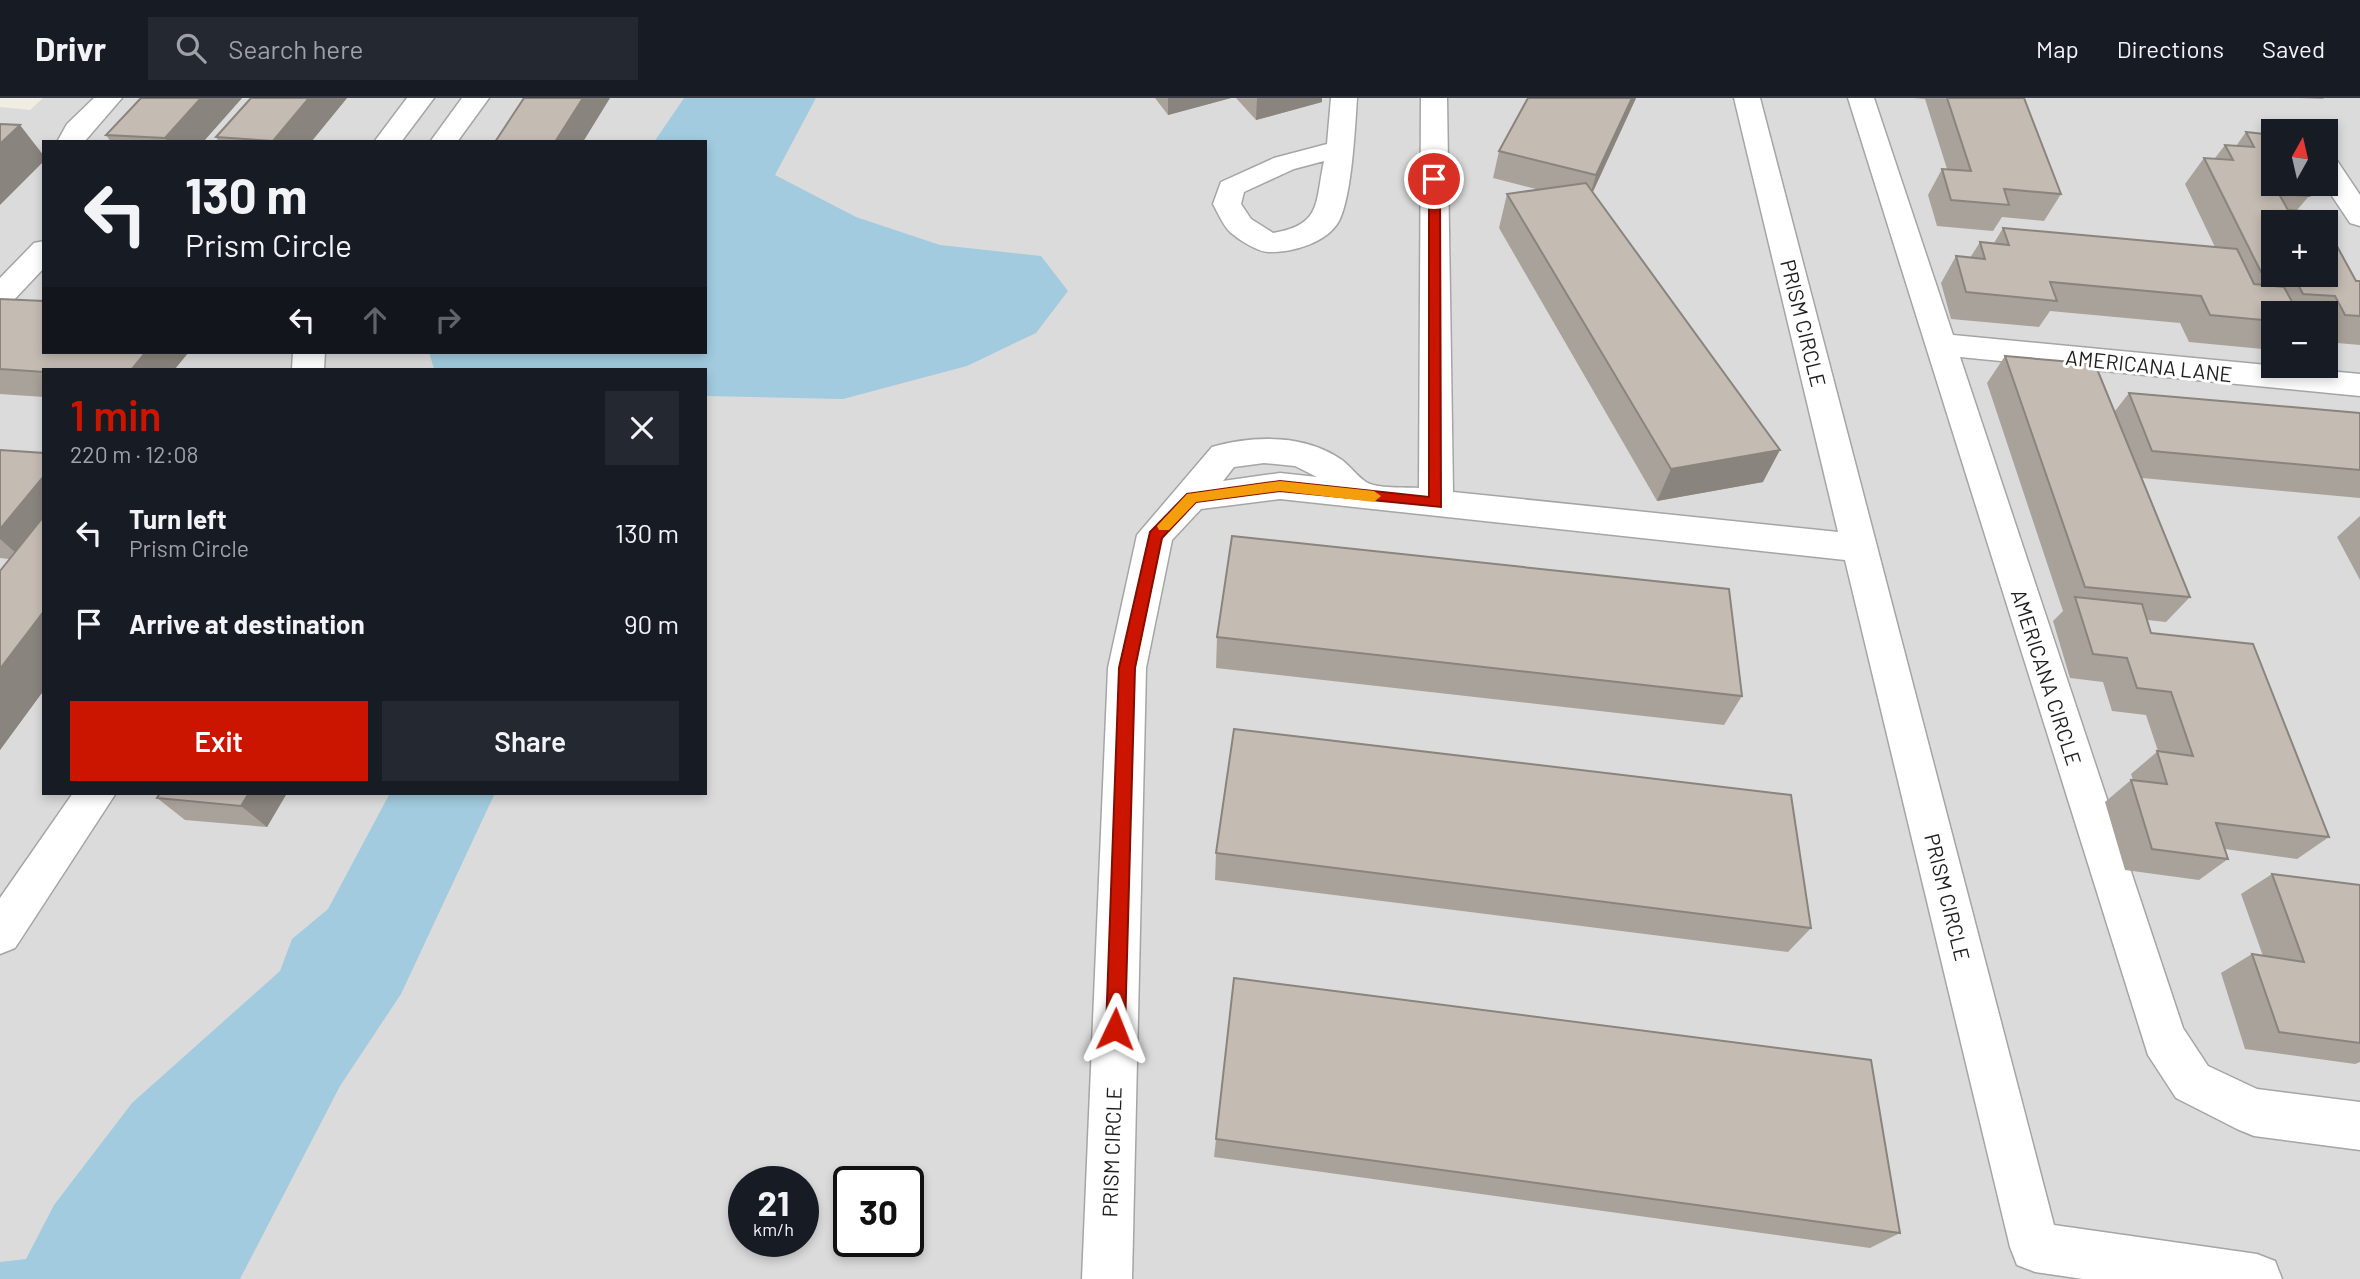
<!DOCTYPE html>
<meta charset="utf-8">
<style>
body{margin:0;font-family:Barlow,sans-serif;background:#242831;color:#f1f3f6;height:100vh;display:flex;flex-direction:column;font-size:26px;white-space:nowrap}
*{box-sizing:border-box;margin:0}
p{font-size:23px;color:#9ea1a6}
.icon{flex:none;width:38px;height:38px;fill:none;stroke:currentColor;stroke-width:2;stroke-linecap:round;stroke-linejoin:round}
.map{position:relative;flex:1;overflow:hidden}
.sheet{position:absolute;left:42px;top:270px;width:665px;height:427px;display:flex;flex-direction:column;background:#171b24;border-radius:0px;box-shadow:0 4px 10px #0003}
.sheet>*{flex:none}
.guide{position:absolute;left:42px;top:42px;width:665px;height:214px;border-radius:0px;box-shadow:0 4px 10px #0003;background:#171b24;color:#f1f3f6;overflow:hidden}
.needle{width:46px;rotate:8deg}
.fabs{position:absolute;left:2261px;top:21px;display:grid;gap:14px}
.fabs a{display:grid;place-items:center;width:77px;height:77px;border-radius:0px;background:#171b24;box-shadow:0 4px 10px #0003;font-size:35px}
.speed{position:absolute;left:728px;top:1068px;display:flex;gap:14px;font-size:35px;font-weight:700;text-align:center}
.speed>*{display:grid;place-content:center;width:91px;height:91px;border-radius:50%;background:#171b24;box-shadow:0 4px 10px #0003;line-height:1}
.speed small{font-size:18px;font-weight:400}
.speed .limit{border:4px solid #111;border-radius:10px;background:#fff;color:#111}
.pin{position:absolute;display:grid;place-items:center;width:60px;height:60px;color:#fff;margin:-30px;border:4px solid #fff;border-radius:50%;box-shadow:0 2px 7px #0007}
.me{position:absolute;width:77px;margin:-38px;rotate:2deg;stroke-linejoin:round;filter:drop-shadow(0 0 5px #0008)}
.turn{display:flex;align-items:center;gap:24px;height:147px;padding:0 28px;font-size:32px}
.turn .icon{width:91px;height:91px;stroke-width:2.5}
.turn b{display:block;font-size:49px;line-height:60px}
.lanes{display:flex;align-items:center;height:66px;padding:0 28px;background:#0003;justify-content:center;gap:35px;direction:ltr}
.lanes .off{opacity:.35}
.round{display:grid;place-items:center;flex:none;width:74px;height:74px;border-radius:0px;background:#242831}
.overview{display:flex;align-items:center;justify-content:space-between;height:119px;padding:0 28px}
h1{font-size:42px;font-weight:600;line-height:52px;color:#cc1500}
.primary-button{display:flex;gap:14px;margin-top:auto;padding:14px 28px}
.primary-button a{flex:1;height:80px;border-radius:0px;background:#cc1500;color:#fff;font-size:28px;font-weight:600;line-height:80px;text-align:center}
.primary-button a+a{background:#242831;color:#f1f3f6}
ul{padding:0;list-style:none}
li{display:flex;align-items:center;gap:21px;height:91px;padding:0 28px}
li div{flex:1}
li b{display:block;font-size:26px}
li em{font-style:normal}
header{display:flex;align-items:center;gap:42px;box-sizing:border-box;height:98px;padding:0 35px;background:#171b24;border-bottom:2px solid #363941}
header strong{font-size:33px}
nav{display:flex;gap:38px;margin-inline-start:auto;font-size:24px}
.search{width:490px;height:63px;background:#242831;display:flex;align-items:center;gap:18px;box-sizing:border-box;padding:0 24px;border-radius:0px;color:#9ea1a6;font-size:26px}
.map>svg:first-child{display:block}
</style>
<header>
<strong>Drivr</strong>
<div class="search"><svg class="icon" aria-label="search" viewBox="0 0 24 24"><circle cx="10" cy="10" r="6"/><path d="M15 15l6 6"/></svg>Search here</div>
<nav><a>Map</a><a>Directions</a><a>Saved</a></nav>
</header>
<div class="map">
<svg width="2360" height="1181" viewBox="0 0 2360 1181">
<rect width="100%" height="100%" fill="#f0ede3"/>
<path fill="#dcdbdb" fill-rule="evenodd" d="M43 0H2360V1181H0V9L30 12ZM2273 33H2326V86H2273ZM44 44H705V254H44ZM2273 124H2326V177H2273ZM2273 215H2326V268H2273ZM44 271H705V695H44ZM744 1083H803V1143H744ZM849 1083H908V1143H849Z"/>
<path fill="#a2cbdf" d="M684 0H816L775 77 856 119 940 147 1041 158 1068 193 1036 235 967 268 843 301 705 298V271H434L429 254H705V44H654Z
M390 695H495L401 896 340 988 240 1181H0V1164L26 1161 54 1107 132 1005 280 873 292 841 328 811Z"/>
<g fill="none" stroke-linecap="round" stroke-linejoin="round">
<g stroke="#a5a5a5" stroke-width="3">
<path id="minor" d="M94 0H122L84 44H57L67 26Z
M407 0H434L401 44H374Z
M462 0H489L457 44H430Z
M1331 0H1357C1355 29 1352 98 1339 123 1327 145 1291 155 1268 154 1256 153 1238 141 1230 134 1223 127 1218 115 1213 106L1221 84 1274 60 1327 46ZM1324 63C1315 105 1322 127 1273 135L1251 121 1241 106 1244 94 1294 71Z
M1421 0H1447L1453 394 1838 434 1734 0H1760L2054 1127 2257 1156 2275 1163 2282 1181H2083L2035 1174 2017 1167 2010 1149 1845 462 1280 401 1201 411 1172 442 1146 570 1132 1181H1082L1108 570 1137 437 1212 349C1254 337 1305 336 1342 362 1350 368 1357 378 1366 384 1377 391 1405 389 1419 390ZM1264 365 1295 368 1317 379 1280 375 1223 383 1234 369Z
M1848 0H1874L1953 237 2360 276V298L1960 259 2183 930 2208 968 2257 991 2360 1004V1052L2254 1038 2237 1031 2176 1000 2148 957Z
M2326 59 2336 61 2360 97V128L2350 125 2324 86Z
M44 143V170L11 205 0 208V180L34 145Z
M293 254H325L324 271H292Z
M73 695H116L15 850 0 856V800Z"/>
</g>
<use href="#minor" fill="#fff" fill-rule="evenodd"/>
</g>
<path fill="#a9a29a" d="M141 0H242L203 44H111L106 37Z
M251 0H347L311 44H219L216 39Z
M1155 0H1231L1168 17Z
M1236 0H1322V4L1256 22Z
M1528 0H1636L1593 94 1763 384 1657 403 1499 130 1507 96 1540 92 1493 80 1499 53Z
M1913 0H2024L2061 96 2044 123 2002 119 1993 133 1937 128 1928 97 1942 71H1947L1925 1Z
M2299 0H2324L2323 1Z
M2246 34 2273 86H2307L2304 90 2309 98 2297 112 2273 124V177H2326L2360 183V247L2326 244V215H2273V252L2189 244 2180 225 2050 213 2039 229 1951 221 1941 185 1956 158 1970 160 1980 144 1994 145 2003 130 2215 149 2185 86 2204 60H2215L2225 47 2236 48Z
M0 201 44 271V299L0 296Z
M2005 258 2115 313 2129 295 2360 315V400L2142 380 2190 499 2166 524 2147 522 2151 535 2329 739 2297 761 2225 751 2228 761 2199 782 2125 772 2105 704 2131 682H2133L2131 676 2158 653 2146 617 2112 613 2103 584 2070 580 2053 523 2063 513 1987 285Z
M0 352 44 355V592L0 652 9 461 0 460Z
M2360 418V482L2337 439Z
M1217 539 1742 598 1724 627 1216 570Z
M160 695H287L267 729 185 722 157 700Z
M1216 755 1811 830 1788 854 1215 782Z
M2272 776 2360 787V964L2355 966 2245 951 2221 875 2252 856 2263 858 2241 796Z
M1216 1041 1900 1135 1870 1150 1214 1059Z"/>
<path fill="#89847d" d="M201 0H242L203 44H168L165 40Z
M309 0H347L311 44H273V43Z
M583 0H610L583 44H555Z
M1168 0H1231L1168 17Z
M1257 0H1322V4L1256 22Z
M1632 0H1636L1588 104 1596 77Z
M20 27 44 58V63L0 107V46Z
M146 254H189L175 271H132Z
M1780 352 1763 384 1657 403 1671 371Z
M44 378V436L24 462 0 441V431Z
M44 513V592L0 652V571Z
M249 695H287L267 729 241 708Z"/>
<path fill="#c4bcb3" stroke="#89847d" stroke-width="2" d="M141 0H201L165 40 106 37Z
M251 0H309L273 43 216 39Z
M524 0H583L555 44H495Z
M1528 0H1632L1596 77 1499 53Z
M1947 0H2024L2061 96 2004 91 2009 107 1951 102 1942 71 1971 73Z
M0 26 20 27 0 46Z
M2246 34 2273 37V86H2302L2309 98 2279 96 2288 112 2318 114 2323 124H2273V175L2261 174 2204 60 2233 62 2225 47 2254 49Z
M1586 85 1780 352 1671 371 1507 96Z
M2326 128 2356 183H2360V218L2345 217 2335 198 2303 196 2293 177H2287H2326Z
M2003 130 2237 151 2254 186 2284 189 2298 215H2273V223L2210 217 2201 198 2050 184 2057 203 1966 194 1956 158 1985 161 1980 144 2009 147Z
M0 201 44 203V254H146L132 271H44V274L0 271Z
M2005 258 2095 266 2190 499 2085 489Z
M2129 295 2360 315V372L2152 353Z
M0 352 44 355V378L0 431Z
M44 418V513L0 571V473Z
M1232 438 1729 491 1742 598 1217 539Z
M2075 499 2142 506 2151 535 2253 546 2329 739 2216 725 2228 761 2152 751 2131 682 2167 686 2157 653 2193 658 2171 594 2137 590 2127 560 2093 556Z
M1234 631 1791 697 1811 830 1216 755Z
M160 695H249L241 708 157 700Z
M2272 776 2360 787V945L2279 934 2252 856 2304 864Z
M1234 880 1871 962 1900 1135 1216 1041Z"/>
<path fill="#cc1500" stroke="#850e00" stroke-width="2" d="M1434 78 1440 81 1441 409 1280 393 1196 404 1162 440 1135 570 1125 931 1122 937 1115 940 1108 937 1106 931 1119 570 1150 434 1187 396 1280 383 1429 399V81Z"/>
<path fill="#f59e0b" d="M1280 383 1374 393 1381 398 1374 404 1280 393 1196 404 1169 432H1159L1157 428 1187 396Z"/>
<g text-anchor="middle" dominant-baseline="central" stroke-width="6" stroke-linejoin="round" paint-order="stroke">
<g font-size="21" fill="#1e1e1e" stroke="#fff">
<text transform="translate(1804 225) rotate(76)">PRISM CIRCLE</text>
<text transform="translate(2149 267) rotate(6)">AMERICANA LANE</text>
<text transform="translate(2047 579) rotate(72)">AMERICANA CIRCLE</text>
<text transform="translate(1948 799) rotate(76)">PRISM CIRCLE</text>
<text transform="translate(1111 1054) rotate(-88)">PRISM CIRCLE</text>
</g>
</g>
</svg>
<div class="fabs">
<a><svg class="needle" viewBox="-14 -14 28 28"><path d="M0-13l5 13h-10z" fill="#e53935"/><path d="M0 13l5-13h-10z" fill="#9ea1a6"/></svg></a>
<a>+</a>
<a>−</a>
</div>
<div class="speed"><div>21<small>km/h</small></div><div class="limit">30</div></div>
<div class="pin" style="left:1434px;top:81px;background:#d93025"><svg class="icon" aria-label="arrive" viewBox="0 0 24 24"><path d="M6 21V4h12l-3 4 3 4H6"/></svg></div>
<svg class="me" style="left:1115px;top:931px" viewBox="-20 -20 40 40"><path d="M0-17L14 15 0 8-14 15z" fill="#cc1500" stroke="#fff" stroke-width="4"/></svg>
<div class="guide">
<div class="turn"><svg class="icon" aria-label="left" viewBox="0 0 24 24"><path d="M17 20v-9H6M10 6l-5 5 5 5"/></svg><div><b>130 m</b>Prism Circle</div></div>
<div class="lanes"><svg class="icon" aria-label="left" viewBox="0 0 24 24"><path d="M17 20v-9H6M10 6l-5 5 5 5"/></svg><svg class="icon off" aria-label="ahead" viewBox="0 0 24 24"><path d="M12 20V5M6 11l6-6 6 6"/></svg><svg class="icon off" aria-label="right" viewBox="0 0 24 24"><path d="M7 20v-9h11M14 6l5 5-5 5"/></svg></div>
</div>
<section class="sheet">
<div class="overview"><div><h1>1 min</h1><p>220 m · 12:08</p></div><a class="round"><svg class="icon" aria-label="close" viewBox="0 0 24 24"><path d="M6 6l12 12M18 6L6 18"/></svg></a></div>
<ul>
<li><svg class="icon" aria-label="left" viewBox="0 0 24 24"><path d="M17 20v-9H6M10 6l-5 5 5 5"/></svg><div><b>Turn left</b><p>Prism Circle</p></div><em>130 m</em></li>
<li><svg class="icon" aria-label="arrive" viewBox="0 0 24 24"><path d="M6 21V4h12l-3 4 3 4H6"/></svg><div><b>Arrive at destination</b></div><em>90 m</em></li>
</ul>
<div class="primary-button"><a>Exit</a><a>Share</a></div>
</section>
</div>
